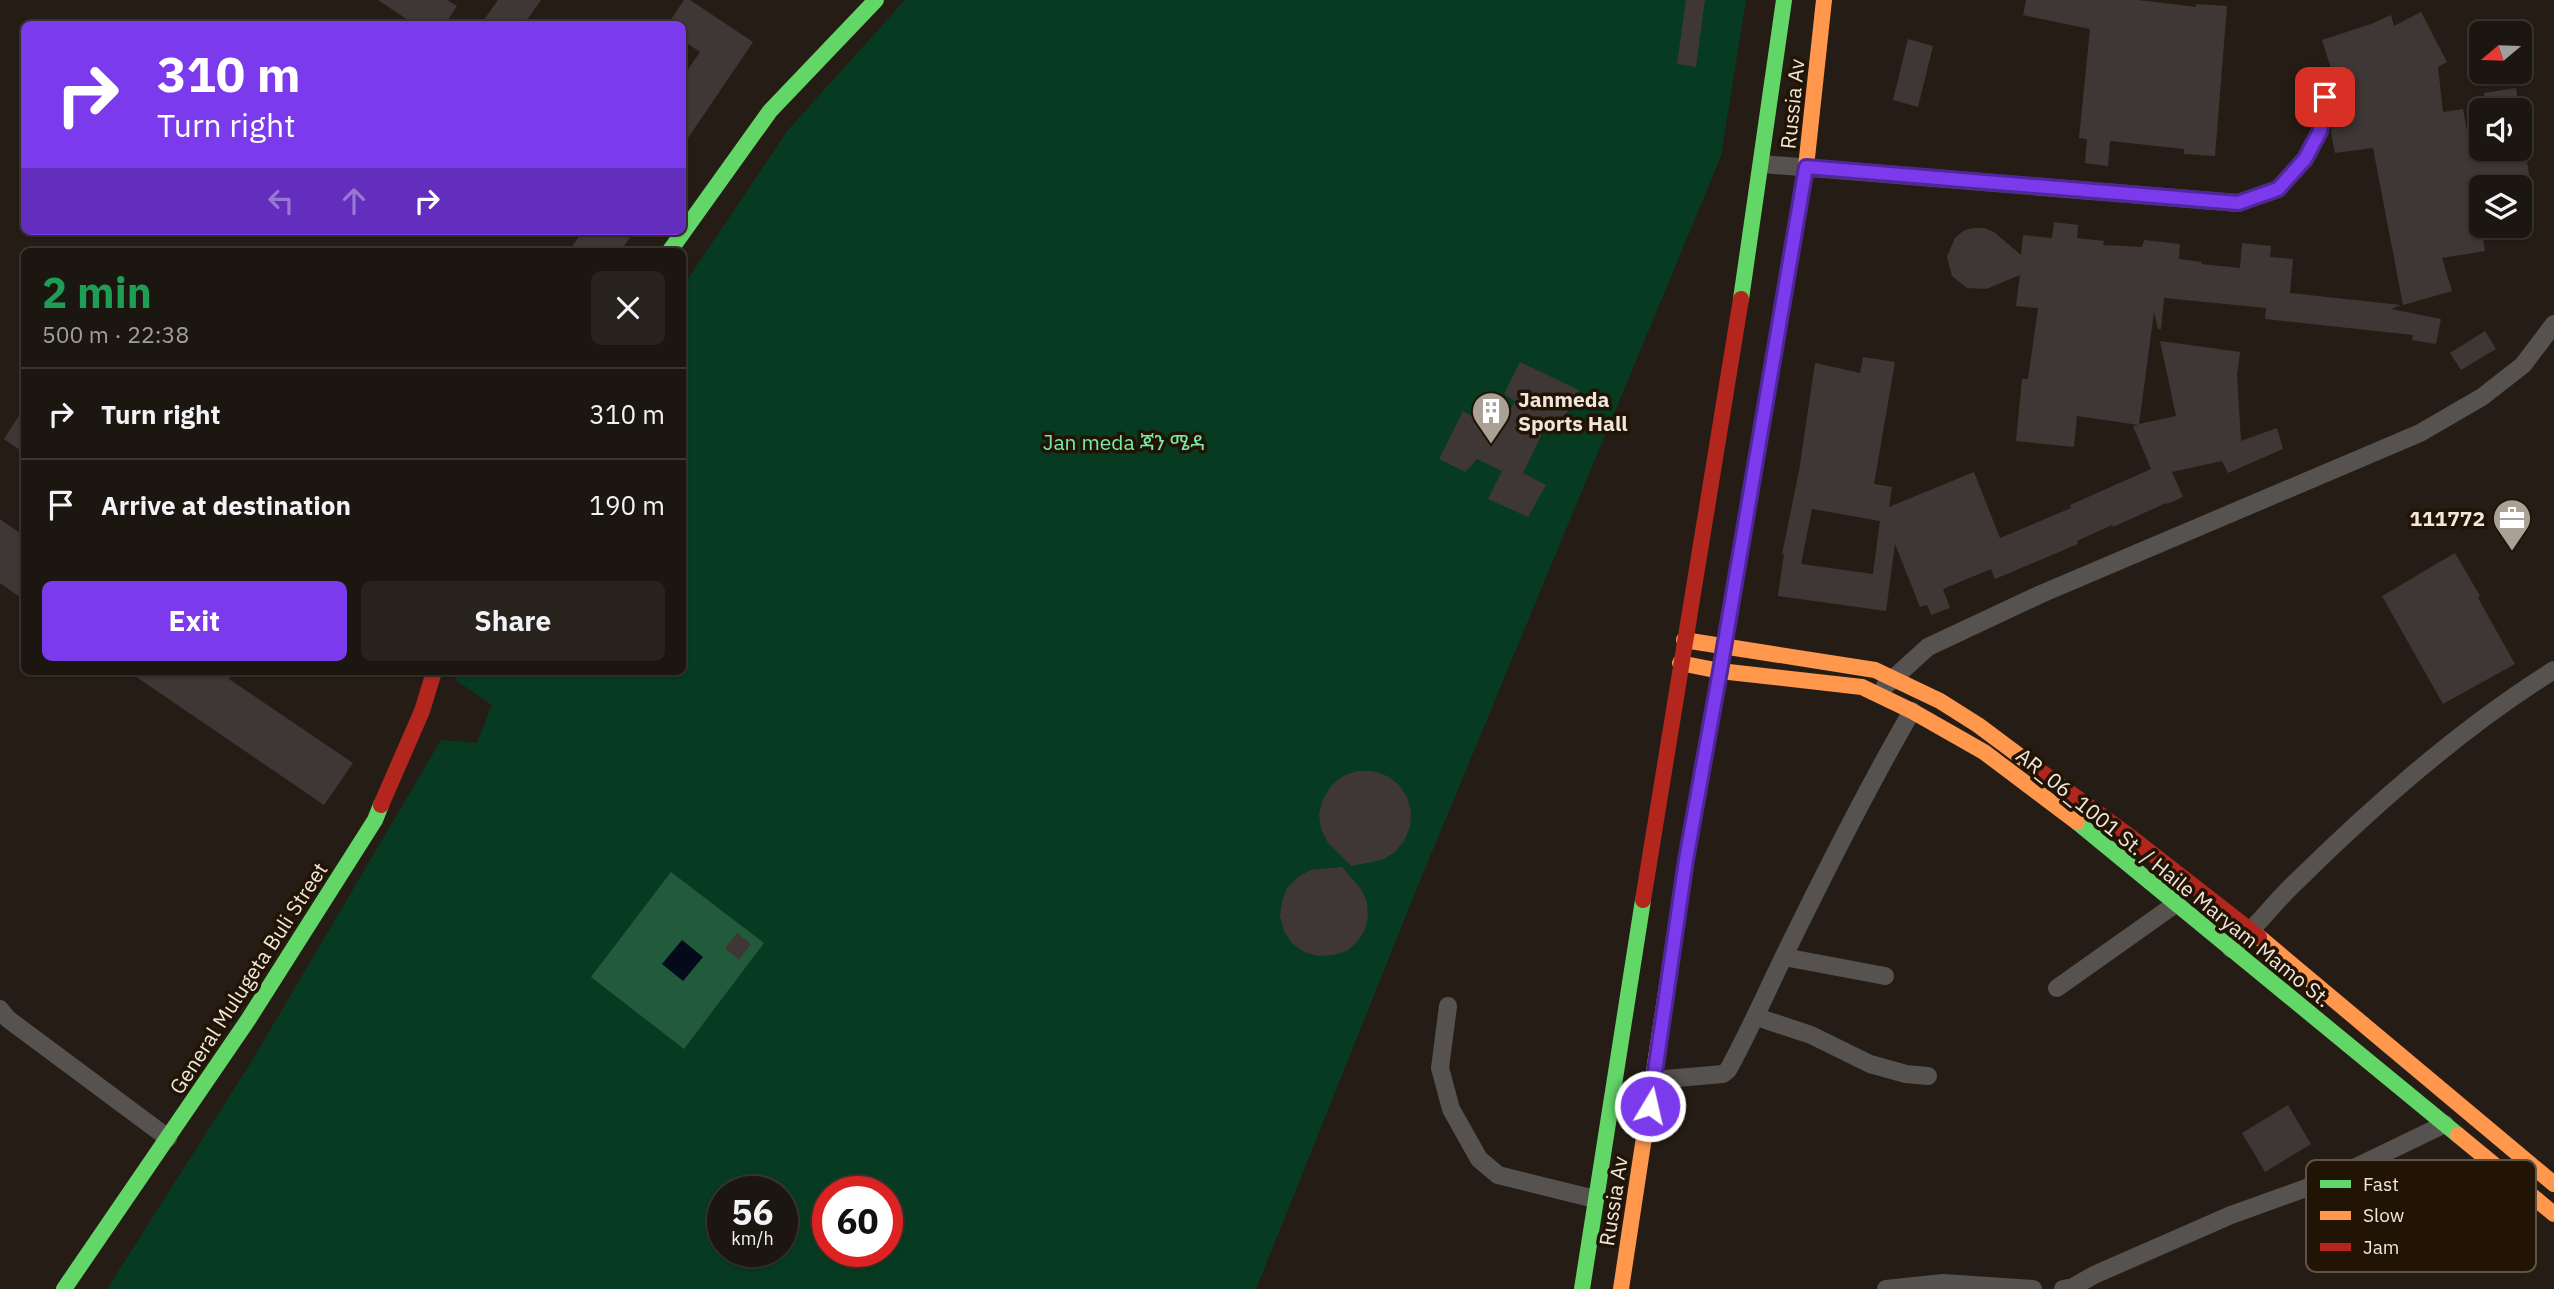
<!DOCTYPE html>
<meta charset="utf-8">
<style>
body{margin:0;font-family:"IBM Plex Sans","Noto Sans Ethiopic",sans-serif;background:#29231e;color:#f1f3f6;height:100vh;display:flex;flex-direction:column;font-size:26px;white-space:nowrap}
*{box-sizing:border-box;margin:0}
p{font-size:23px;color:#a09f9f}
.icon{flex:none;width:38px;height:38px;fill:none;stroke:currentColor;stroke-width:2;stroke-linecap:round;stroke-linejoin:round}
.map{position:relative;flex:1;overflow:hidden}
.side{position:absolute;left:21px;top:248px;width:665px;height:427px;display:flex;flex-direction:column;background:#1c1610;border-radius:10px;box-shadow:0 2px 5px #0004,0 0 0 2px #3a3530}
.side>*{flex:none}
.top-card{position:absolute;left:21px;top:21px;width:665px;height:214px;border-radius:10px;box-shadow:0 2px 5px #0004,0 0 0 2px #3a3530;background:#7c3aed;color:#fff;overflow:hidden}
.needle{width:46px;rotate:251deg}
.controls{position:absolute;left:2469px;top:21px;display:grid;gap:14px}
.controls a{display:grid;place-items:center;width:63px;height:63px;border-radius:10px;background:#1c1610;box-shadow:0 2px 5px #0004,0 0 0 2px #3a3530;font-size:35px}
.speed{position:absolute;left:707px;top:1176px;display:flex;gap:14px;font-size:35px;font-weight:700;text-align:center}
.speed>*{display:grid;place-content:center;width:91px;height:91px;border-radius:50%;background:#1c1610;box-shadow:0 2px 5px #0004,0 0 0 2px #3a3530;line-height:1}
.speed small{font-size:18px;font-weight:400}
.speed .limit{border:10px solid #d22;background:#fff;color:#111}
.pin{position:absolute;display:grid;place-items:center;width:60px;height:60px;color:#fff;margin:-30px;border-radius:14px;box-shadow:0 4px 10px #0006}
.me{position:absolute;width:77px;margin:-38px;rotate:9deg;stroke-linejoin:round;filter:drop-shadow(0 0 5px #0008)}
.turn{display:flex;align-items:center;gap:24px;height:147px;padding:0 21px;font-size:32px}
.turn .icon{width:91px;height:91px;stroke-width:2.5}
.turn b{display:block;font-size:49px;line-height:60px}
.lanes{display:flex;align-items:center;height:66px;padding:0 21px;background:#0003;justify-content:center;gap:35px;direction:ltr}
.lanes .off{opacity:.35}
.round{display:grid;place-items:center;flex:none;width:74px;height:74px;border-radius:10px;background:#29231e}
.overview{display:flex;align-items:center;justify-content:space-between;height:119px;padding:0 21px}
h1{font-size:42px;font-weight:800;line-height:52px;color:#1e9e55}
.cta{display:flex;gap:14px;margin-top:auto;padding:14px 21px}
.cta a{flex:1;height:80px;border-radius:10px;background:#7c3aed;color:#fff;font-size:28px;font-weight:800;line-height:80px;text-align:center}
.cta a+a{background:#29231e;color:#f1f3f6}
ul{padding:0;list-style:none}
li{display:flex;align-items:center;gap:21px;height:91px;padding:0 21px;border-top:2px solid #3a3530}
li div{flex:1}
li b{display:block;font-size:26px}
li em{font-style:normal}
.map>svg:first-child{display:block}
</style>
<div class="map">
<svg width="2554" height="1289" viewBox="0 0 2554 1289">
<rect width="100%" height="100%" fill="#251d15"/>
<path fill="#063b21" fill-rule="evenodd" d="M905 0H1746L1721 156 1417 888 1256 1289H107L250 1064 441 740 477 743 492 705 455 680 459 672H682L683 286 788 130ZM723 1192H782V1251H723ZM828 1192H887V1251H828Z"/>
<path fill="#225b3b" d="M671 872 764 943 684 1049 591 977Z"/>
<path fill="#030a19" d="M682 940 703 957 683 981 662 964Z"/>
<path fill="#3f3736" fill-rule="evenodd" d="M378 0H447L457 6 445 24H414Z
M498 0H541L524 24H481Z
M684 0H690L753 42 682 147V78L700 52 682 40V24H668Z
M1686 0H1705L1696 67 1677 64Z
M2026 0H2138L2196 7V4L2227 6 2215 156 2184 154V149L2110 141 2108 166 2085 163 2087 139 2079 138 2090 29 2023 15Z
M2421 12 2447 62 2438 67 2443 112 2463 109 2470 149H2525L2531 187H2482L2481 226 2485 251 2442 258 2452 291 2403 305 2373 148 2335 153 2331 133 2333 118 2353 115 2340 76 2334 78 2322 40 2371 24 2391 15 2394 26Z
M1908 39 1933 46 1918 107 1893 100Z
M2516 88 2519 110H2487L2484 93Z
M2054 222 2078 225 2077 238 2104 241 2103 245 2142 247 2144 240 2180 244 2179 259 2202 262 2201 264 2240 268 2242 243 2271 246 2270 257 2293 259 2290 293 2401 305 2391 309 2441 319 2436 344 2412 340 2413 335 2265 319 2266 308 2164 298 2161 329H2158L2154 312 2139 424 2176 416 2160 341 2240 352 2237 376 2241 441 2277 428 2283 449 2228 473 2222 461 2172 472 2183 497 2167 504 2166 503 2113 527 2112 525 2077 541 2078 544 1995 579 1991 569 1943 589 1950 608 1931 615 1927 605 1920 607 1895 544 1886 611 1778 596 1784 554H1782L1799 471 1815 363 1860 373 1863 357 1895 362 1874 484 1892 487 1889 507 1974 472 2000 538 2071 508 2070 505 2151 469 2133 426 2139 425 2077 416 2074 447 2016 441 2022 379H2028L2038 308 2016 306 2020 275 1986 289 1967 288 1952 276 1947 257 1955 238 1963 231 1973 228H1984L1994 232 2021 255 2023 235 2052 238ZM1812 509 1880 521 1873 574 1801 564Z
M583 231H634L620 252H568Z
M2485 331 2496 349 2461 370 2450 353Z
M1520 362 1579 390 1562 421 1551 415 1523 473 1546 485 1528 517 1488 499 1502 471 1477 459 1465 472 1439 459 1463 411 1499 431 1515 401 1504 394Z
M24 408V453L4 439Z
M0 519 24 536V600L0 583Z
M2455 553 2480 596 2478 598 2515 664 2443 704 2382 596Z
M129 672H233L229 679 353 763 324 805Z
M1357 771H1373L1387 776 1399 785 1407 797 1411 812 1410 827 1404 841 1395 852 1382 860 1351 866 1328 843 1321 829 1319 814 1323 799 1331 786 1343 776Z
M1342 867 1361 889 1367 902 1368 916 1365 930 1357 942 1347 951 1333 955 1318 956 1304 952 1292 943 1284 931 1280 916 1282 901 1287 888 1298 877 1311 870Z
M737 933 751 944 739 960 725 948Z
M2288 1105 2311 1144 2265 1172 2242 1133Z"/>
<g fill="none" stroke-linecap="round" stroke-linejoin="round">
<path stroke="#565250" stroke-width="18" d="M1762 164 2238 203 2278 189 2305 159 2320 131 2325 97
M1885 686 1928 647 2041 594 2420 433 2482 397 2523 365 2554 324
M2231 949C2256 928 2274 902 2298 880 2376 803 2461 728 2554 670
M1784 957 1885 976
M2057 988 2177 903
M1448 1006 1440 1068 1451 1109 1479 1159 1498 1175 1595 1199
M0 1009 8 1019 168 1138
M1757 1017 1811 1035 1870 1064 1906 1074 1928 1076
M1654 1080 1723 1074 1728 1070C1749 1032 1766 993 1785 954 1825 872 1866 790 1912 711
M1886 1289 1943 1283 2033 1289
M2063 1289 2073 1287 2094 1275 2231 1215 2331 1179 2445 1124"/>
<path stroke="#63d668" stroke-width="16" d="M669 252 770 111 876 0
M1741 299 1784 0
M2077 822 2458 1135
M64 1289 248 1020 375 820 381 805
M1582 1289 1643 900"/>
<path stroke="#ff974d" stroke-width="16" d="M1776 344 1806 167 1824 0
M1684 640 1875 670 1940 701 1978 725 2033 766
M1680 663 1720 671 1862 687 1912 711 1984 752 2077 822
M2259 937 2554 1184
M2458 1135 2554 1214
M1621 1289 1686 860 1717 688"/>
<path stroke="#b3261e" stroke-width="16" d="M1717 688 1776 344
M2033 766 2132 838 2259 937
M381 805 422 711 434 672
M1643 900 1741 299"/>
</g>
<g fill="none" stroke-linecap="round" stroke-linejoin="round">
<g stroke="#51269a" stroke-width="18">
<path id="route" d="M1650 1106 1686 860 1720 671 1806 167 2238 203 2278 189 2305 159 2320 131 2325 97"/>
</g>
<use href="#route" stroke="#7c3aed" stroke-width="12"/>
</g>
<defs>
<g id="building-pin" transform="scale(2.0125)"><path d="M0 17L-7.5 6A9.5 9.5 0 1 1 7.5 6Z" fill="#a9a096" stroke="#221405"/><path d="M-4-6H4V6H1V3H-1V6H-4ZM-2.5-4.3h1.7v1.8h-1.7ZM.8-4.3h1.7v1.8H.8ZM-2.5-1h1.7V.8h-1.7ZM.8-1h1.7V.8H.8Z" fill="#fff"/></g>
<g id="office-pin" transform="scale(2.0125)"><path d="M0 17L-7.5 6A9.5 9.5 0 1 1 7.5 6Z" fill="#a9a096" stroke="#221405"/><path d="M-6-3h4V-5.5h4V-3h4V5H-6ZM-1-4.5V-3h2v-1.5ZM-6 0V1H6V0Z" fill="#fff"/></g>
</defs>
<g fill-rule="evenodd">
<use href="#building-pin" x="1491" y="411"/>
<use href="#office-pin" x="2512" y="518"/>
</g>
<g text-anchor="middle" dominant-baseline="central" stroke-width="7" stroke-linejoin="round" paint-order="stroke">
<g font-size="21" fill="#f0e6dc" stroke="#221405">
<text transform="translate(1792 104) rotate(-84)">Russia Av</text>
<text transform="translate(2174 877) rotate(39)">AR_06_1001 St. / Haile Maryam Mamo St.</text>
<text transform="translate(248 978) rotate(-57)">General Mulugeta Buli Street</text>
<text transform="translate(1613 1201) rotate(-81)">Russia Av</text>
</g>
<g font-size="21" font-weight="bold" fill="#f0e6dc" stroke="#221405" text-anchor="start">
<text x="1518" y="399">Janmeda<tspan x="1518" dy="24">Sports Hall</tspan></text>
<text x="2485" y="518" text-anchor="end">111772</text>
</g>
<g font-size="21" fill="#77eba8" stroke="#221405">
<text x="1124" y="442">Jan meda ጃን ሜዳ</text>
</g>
</g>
<rect x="2306" y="1160" width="230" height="112" rx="10" fill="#221405" stroke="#605346" stroke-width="2"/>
<rect x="2320" y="1180" width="31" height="8" fill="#63d668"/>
<rect x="2320" y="1211" width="31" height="9" fill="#ff974d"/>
<rect x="2320" y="1243" width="31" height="8" fill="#b3261e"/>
<g font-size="19" fill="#f0e6dc">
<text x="2363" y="1191">Fast</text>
<text x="2363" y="1222">Slow</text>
<text x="2363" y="1254">Jam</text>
</g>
</svg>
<div class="controls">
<a><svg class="needle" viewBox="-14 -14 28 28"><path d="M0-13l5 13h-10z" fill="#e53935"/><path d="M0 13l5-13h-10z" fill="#a09f9f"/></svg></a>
<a><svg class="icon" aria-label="sound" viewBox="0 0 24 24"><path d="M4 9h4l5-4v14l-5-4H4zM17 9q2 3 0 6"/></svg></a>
<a><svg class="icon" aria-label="layers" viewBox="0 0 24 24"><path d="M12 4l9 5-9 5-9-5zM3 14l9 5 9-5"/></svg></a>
</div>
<div class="speed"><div>56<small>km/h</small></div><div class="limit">60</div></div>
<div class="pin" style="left:2325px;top:97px;background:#d93025"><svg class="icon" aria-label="arrive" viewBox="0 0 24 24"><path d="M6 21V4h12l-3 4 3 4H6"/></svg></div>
<svg class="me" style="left:1650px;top:1106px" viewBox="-20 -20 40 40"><circle r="17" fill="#7c3aed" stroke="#fff" stroke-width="3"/><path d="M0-11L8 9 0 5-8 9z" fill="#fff"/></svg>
<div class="top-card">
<div class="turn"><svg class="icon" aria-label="right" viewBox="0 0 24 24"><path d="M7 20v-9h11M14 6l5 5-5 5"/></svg><div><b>310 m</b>Turn right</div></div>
<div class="lanes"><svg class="icon off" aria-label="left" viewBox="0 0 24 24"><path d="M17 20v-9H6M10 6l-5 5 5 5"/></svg><svg class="icon off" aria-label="ahead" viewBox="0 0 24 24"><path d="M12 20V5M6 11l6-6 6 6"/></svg><svg class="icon" aria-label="right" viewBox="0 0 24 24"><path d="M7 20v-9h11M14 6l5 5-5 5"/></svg></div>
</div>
<section class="side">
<div class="overview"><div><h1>2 min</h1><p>500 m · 22:38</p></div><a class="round"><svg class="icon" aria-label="close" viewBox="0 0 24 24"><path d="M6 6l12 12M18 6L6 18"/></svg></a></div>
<ul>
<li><svg class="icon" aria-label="right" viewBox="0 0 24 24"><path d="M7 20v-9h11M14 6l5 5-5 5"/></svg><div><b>Turn right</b></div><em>310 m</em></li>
<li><svg class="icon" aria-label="arrive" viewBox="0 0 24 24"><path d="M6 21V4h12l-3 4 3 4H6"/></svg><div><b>Arrive at destination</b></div><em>190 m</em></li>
</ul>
<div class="cta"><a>Exit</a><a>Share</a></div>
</section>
</div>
